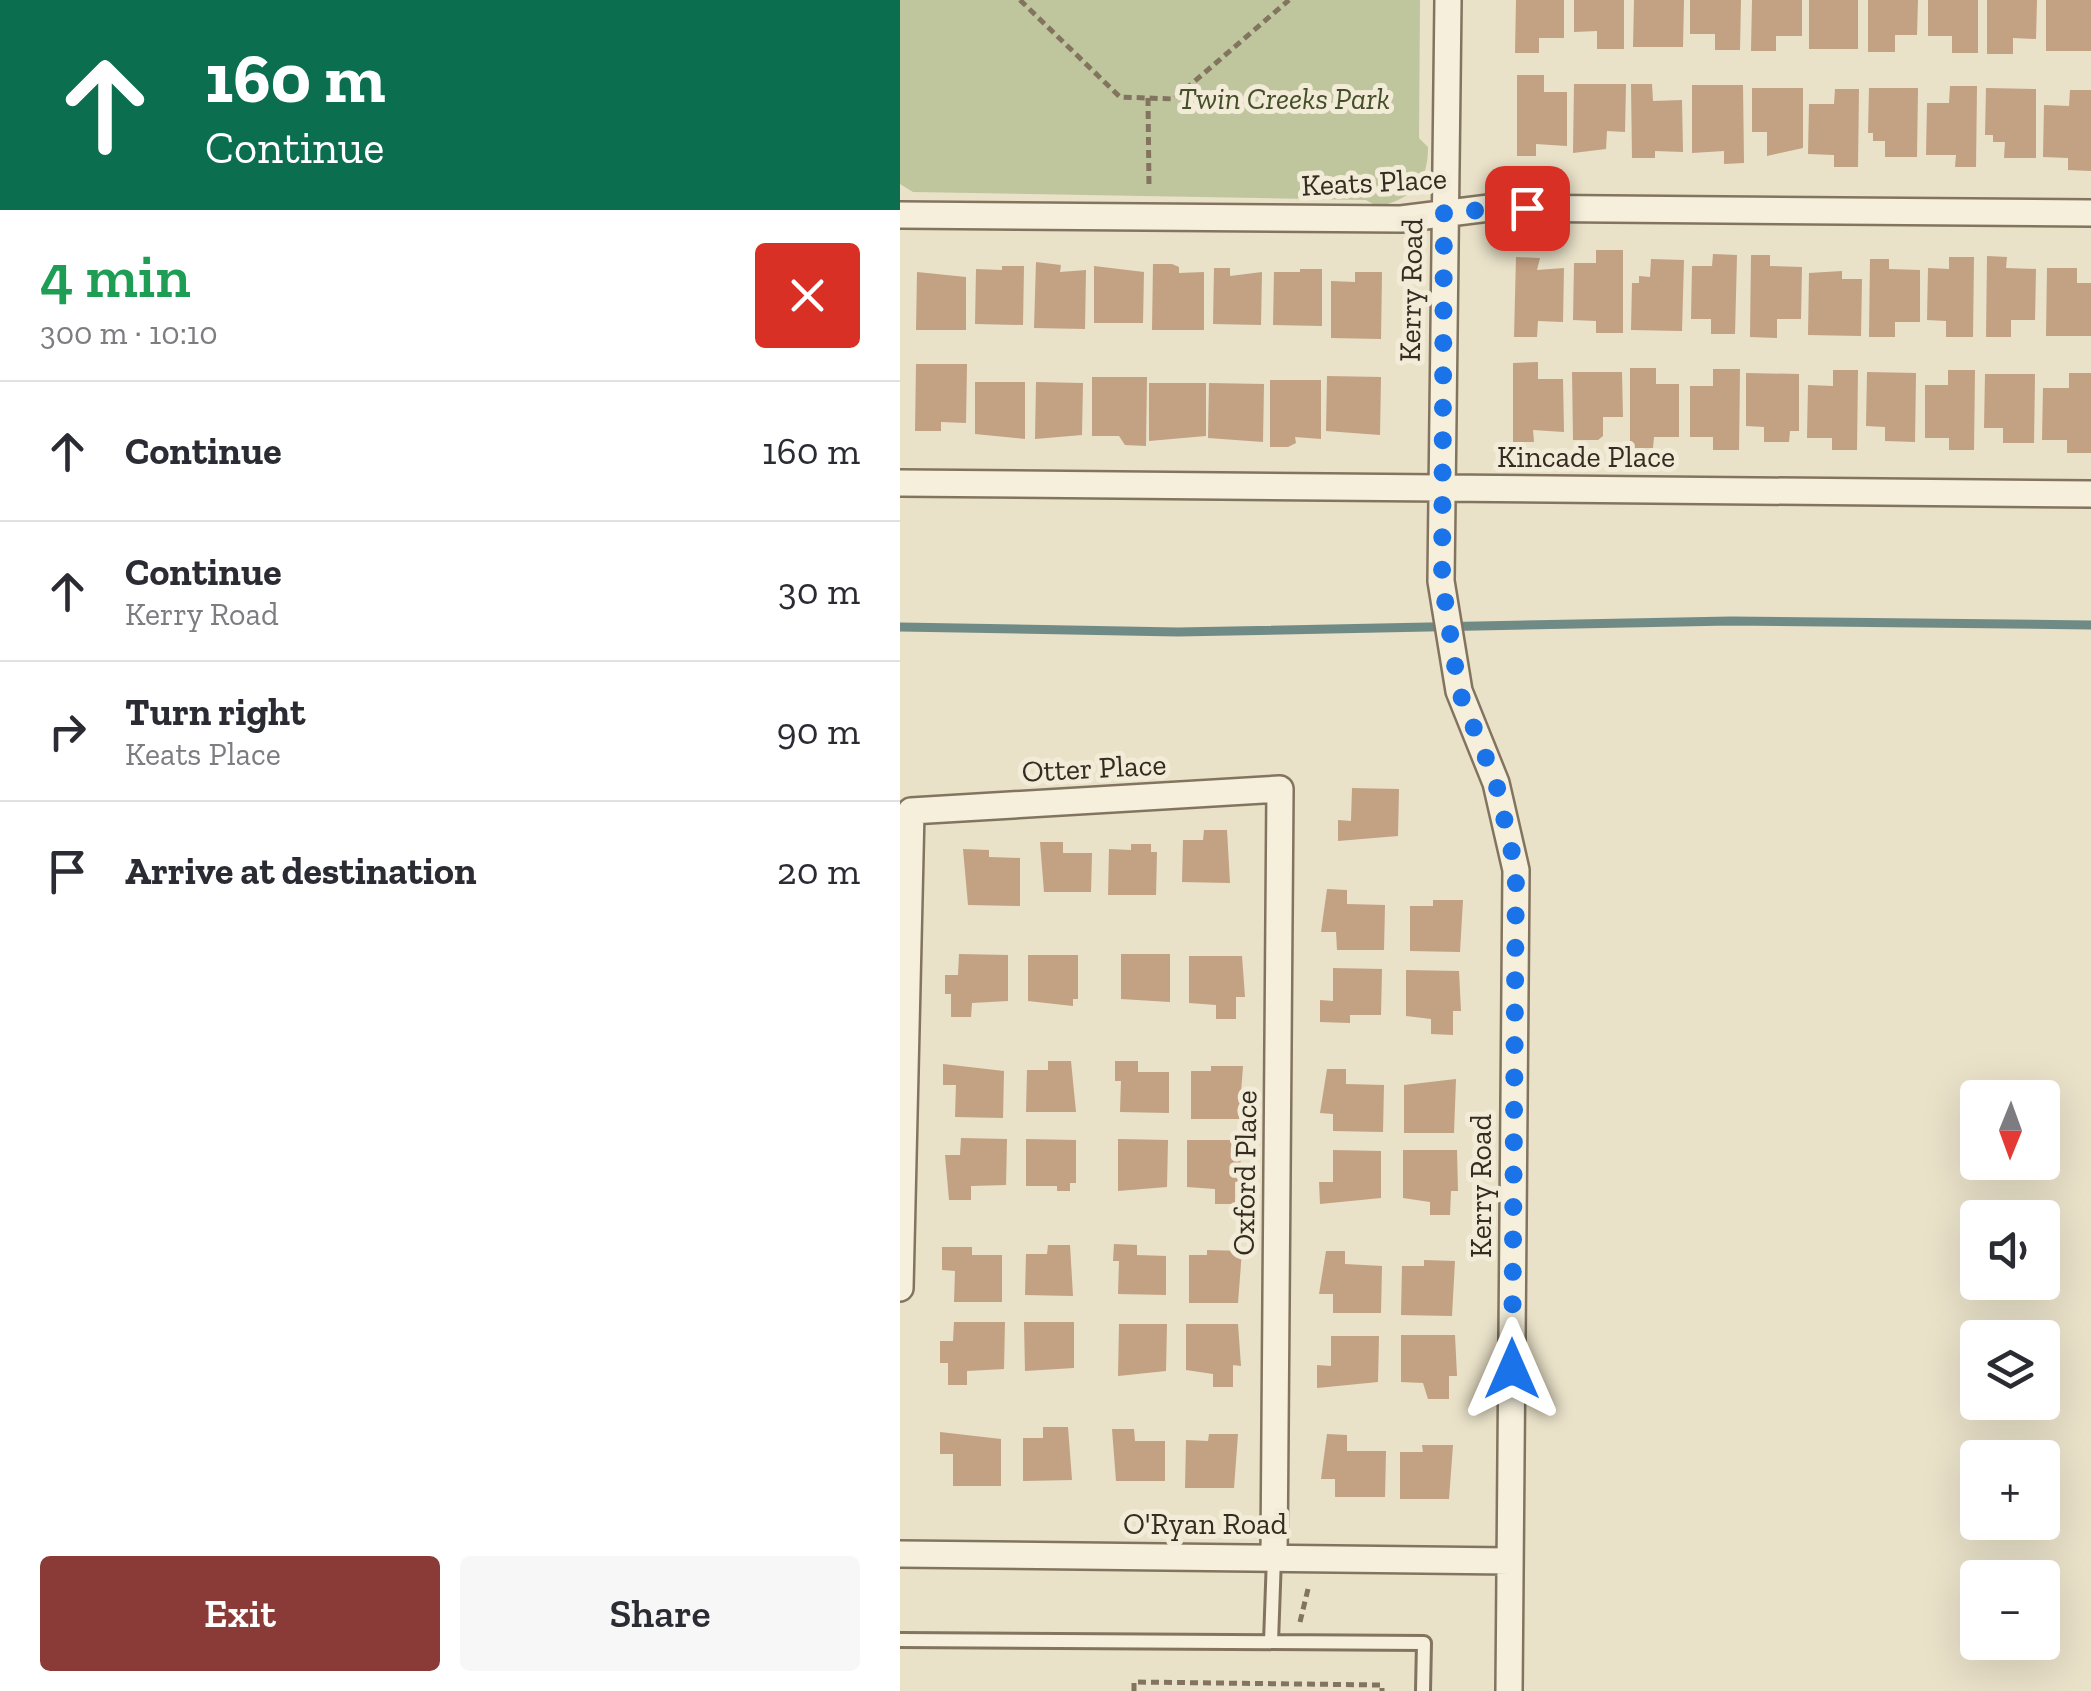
<!DOCTYPE html>
<meta charset="utf-8">
<style>
body{margin:0;font-family:"Zilla Slab",serif;background:#f7f7f7;color:#2b2b33;height:100vh;display:flex;flex-direction:column;font-size:38px;white-space:nowrap}
*{box-sizing:border-box;margin:0}
p{font-size:32px;color:#7c7c81}
.icon{flex:none;width:55px;height:55px;fill:none;stroke:currentColor;stroke-width:2;stroke-linecap:round;stroke-linejoin:round}
.map{position:relative;flex:1;overflow:hidden}
.sheet{display:flex;flex-direction:column;background:#fff;width:900px}
.sheet>*{flex:none}
.top-card{background:#0b6e4f;color:#fff;overflow:hidden}
.needle{width:65px;rotate:181deg}
.tools{position:absolute;left:1060px;top:1080px;display:grid;gap:20px}
.tools a{display:grid;place-items:center;width:100px;height:100px;border-radius:10px;background:#fff;box-shadow:0 10px 40px #0002;font-size:50px}
.pin{position:absolute;display:grid;place-items:center;width:85px;height:85px;color:#fff;margin:-42px;border-radius:20px;box-shadow:0 5px 15px #0006}
.me{position:absolute;width:110px;margin:-55px;rotate:0deg;stroke-linejoin:round;filter:drop-shadow(0 0 8px #0008)}
.turn{display:flex;align-items:center;gap:35px;height:210px;padding:0 40px;font-size:45px}
.turn .icon{width:130px;height:130px;stroke-width:2.5}
.turn b{display:block;font-size:70px;line-height:85px}
.round{display:grid;place-items:center;flex:none;width:105px;height:105px;border-radius:10px;background:#f7f7f7}
.headline{display:flex;align-items:center;justify-content:space-between;height:170px;padding:0 40px}
h1{font-size:60px;font-weight:600;line-height:75px;color:#1e9e55}
.cta{display:flex;gap:20px;margin-top:auto;padding:20px 40px}
.cta a{flex:1;height:115px;border-radius:10px;background:#8b3b37;color:#fff;font-size:40px;font-weight:600;line-height:115px;text-align:center}
.cta a+a{background:#f7f7f7;color:#2b2b33}
ul{padding:0;list-style:none}
li{display:flex;align-items:center;gap:30px;height:140px;padding:0 40px;border-top:2px solid #e1e1e2}
li div{flex:1}
li b{display:block;font-size:38px}
li em{font-style:normal}
main{display:flex;flex:1;min-height:0}
.map>svg:first-child{display:block}
</style>
<main>
<section class="sheet">
<div class="top-card">
<div class="turn"><svg class="icon" aria-label="ahead" viewBox="0 0 24 24"><path d="M12 20V5M6 11l6-6 6 6"/></svg><div><b>160 m</b>Continue</div></div>
</div>
<div class="headline"><div><h1>4 min</h1><p>300 m · 10:10</p></div><a class="round" style="background:#d93025;color:#fff"><svg class="icon" aria-label="close" viewBox="0 0 24 24"><path d="M6 6l12 12M18 6L6 18"/></svg></a></div>
<ul>
<li><svg class="icon" aria-label="ahead" viewBox="0 0 24 24"><path d="M12 20V5M6 11l6-6 6 6"/></svg><div><b>Continue</b></div><em>160 m</em></li>
<li><svg class="icon" aria-label="ahead" viewBox="0 0 24 24"><path d="M12 20V5M6 11l6-6 6 6"/></svg><div><b>Continue</b><p>Kerry Road</p></div><em>30 m</em></li>
<li><svg class="icon" aria-label="right" viewBox="0 0 24 24"><path d="M7 20v-9h11M14 6l5 5-5 5"/></svg><div><b>Turn right</b><p>Keats Place</p></div><em>90 m</em></li>
<li><svg class="icon" aria-label="arrive" viewBox="0 0 24 24"><path d="M6 21V4h12l-3 4 3 4H6"/></svg><div><b>Arrive at destination</b></div><em>20 m</em></li>
</ul>
<div class="cta"><a>Exit</a><a>Share</a></div>
</section>
<div class="map">
<svg width="1191" height="1691" viewBox="0 0 1191 1691">
<rect width="100%" height="100%" fill="#e9e1c8"/>
<path fill="#bfc69d" d="M0 0H520L519 138 528 147C528 184 512 198 478 207L466 200 13 192 0 184Z"/>
<g fill="none" stroke-linecap="round" stroke-linejoin="round">
<path stroke="#708b86" stroke-width="9" d="M0 627 278 632 831 621 1191 625"/>
</g>
<path fill="#c3a183" d="M616 0H664V38H639V53H615Z
M674 0H724V49H697V31L674 32Z
M734 0H784L783 47H733Z
M790 0H841L840 50H815V34H790Z
M852 0H902V36H876V51H851Z
M909 0H958V49H909Z
M968 0H1018L1017 35H995V52H968Z
M1028 0H1078V53H1052V36H1028Z
M1087 0H1137L1136 39 1113 38V54H1087Z
M1146 0H1191V51H1146Z
M617 75H644V92H667V146L636 144V156H617Z
M674 84H726L725 132 707 131 706 149 673 153Z
M731 84H752L753 101 782 100 783 152 755 151V158H732Z
M792 85H843L844 163 824 164V151L792 153Z
M1050 86H1077L1076 167H1055L1056 155H1026L1027 103H1049Z
M852 88H903V148L867 156V132H852Z
M969 88H1018L1017 157H985V141H973V133H968Z
M1086 88 1136 89V158H1104L1105 142H1093V135H1085Z
M935 89H959L958 167H934V155L908 154 909 104H934Z
M1170 90H1191V171L1168 170V158L1143 157 1144 105 1169 106Z
M696 250H723V333H696V321L673 320 674 263H696Z
M813 254 837 255 835 334H811V319H791L792 266H812Z
M851 255H870V266L902 267 901 319H877V338L850 337Z
M1087 256 1107 257 1106 268 1136 269 1135 320H1111V337H1086Z
M616 257 640 258 637 270 664 268 663 322 638 321 637 337H614Z
M1049 257H1074L1073 337H1046V321L1027 320 1028 268 1049 269Z
M751 259 784 260 782 331 731 330 732 283H739V276L750 277Z
M970 259H989V269L1020 270V322H995V337H969Z
M136 262 161 265 160 272 186 270 185 329 134 328Z
M253 264H272L279 267V273L304 272V330H252Z
M102 266H124L123 325 75 324 76 269 102 270Z
M194 266 244 272 243 323H194Z
M314 268H330V276L362 272 361 325 313 324Z
M1147 268H1177V283H1191V336H1146Z
M400 269H422V326L373 325 374 272H400Z
M942 271V279H962L961 336 908 335 909 273Z
M17 272 66 277V330H16Z
M455 272H482L481 339 431 338V281L455 282Z
M638 362V379H663L664 432 633 430 634 442H613V363Z
M16 364H67L66 423 41 422V431H15Z
M730 368H756V384H779V437H754L753 448H730Z
M813 369H840L839 450H813V437H790V386H813Z
M933 370H958L957 450H932V438H907L908 385 933 386Z
M1048 370H1075L1074 450H1049V438H1025V385H1048Z
M672 372H722L723 417H703V436L698 440H673Z
M967 372 1016 373 1015 442 985 441V427L966 426Z
M846 373 899 374V431H890L889 442H864V427L846 426Z
M1169 373H1191V453H1167V440H1142L1143 388H1169Z
M1085 374H1135L1134 443H1103V428H1084Z
M427 376 481 377 480 435 426 431Z
M192 377H247L246 446 225 445 219 436H192Z
M370 380H421V439L395 437 396 443 388 447H370Z
M75 382H125V439L75 434Z
M136 382 183 383 182 435 135 439Z
M249 383H306V436L249 441Z
M309 383 364 384 363 442 308 438Z
M452 788 499 789 498 836 438 841V820L451 821Z
M304 830H327L330 883 282 882 283 840H303Z
M140 842H163V853H192L191 892H144Z
M231 844H251V852H257L256 895H208L209 849 231 850Z
M63 849 89 850V857L120 858V906L68 905Z
M427 889 447 890V904L485 905 484 950H437L436 932H421Z
M533 900H563L560 952 510 951V906H533Z
M59 954 108 955V1001L72 1003 71 1017H51V994H45V975H58Z
M221 954H270V1002L221 999Z
M128 955H178V999H173V1006L128 1001Z
M289 956H342L345 997H336V1019H316V1005L289 1003Z
M433 968 482 969 481 1015H450V1023L420 1022V1000L433 1001Z
M506 970 559 971 561 1011H553V1035L531 1034V1019L506 1016Z
M148 1061H171L176 1112H126L127 1070H148Z
M215 1061H238V1072H269V1113L220 1112 221 1081H215Z
M43 1064 104 1071 103 1118 55 1117 56 1085H43Z
M311 1066H343L339 1119H291V1071H311Z
M427 1069H446V1084L484 1085 483 1132 433 1131V1114L420 1113Z
M556 1079 554 1133H504V1085Z
M61 1138 107 1139 106 1185 71 1186V1200H49L45 1155H60Z
M126 1139 176 1140V1183H170V1191H157V1186H126Z
M218 1139 268 1140 267 1187 218 1191Z
M287 1140H339L342 1181 335 1182V1204H315V1189L287 1187Z
M433 1150 481 1151V1198L420 1204 419 1182H433Z
M503 1150H557L558 1191H551L550 1215H530V1202L503 1198Z
M214 1244 237 1245V1255L266 1256V1295L218 1294 219 1261H213Z
M148 1245H170L173 1296 125 1295 126 1254H147Z
M42 1247H72V1255H102V1302H54L55 1271 42 1270Z
M307 1250 342 1251 338 1303H289V1255H307Z
M426 1251H445V1264L482 1266 481 1313H433V1294H419Z
M524 1260 555 1261 552 1316 501 1315 502 1266H524Z
M54 1322H105L104 1369 67 1371V1385H48V1363H40V1341H53Z
M124 1322H174V1368L125 1371Z
M219 1324H267L266 1371 218 1376Z
M286 1324H338L341 1366 333 1365V1387H313V1374L286 1370Z
M501 1335H555L557 1376H549V1399H528L523 1383 501 1382Z
M431 1336H479L478 1382 417 1388V1365L431 1366Z
M143 1427H168L172 1480 123 1481V1438H143Z
M212 1429H234L235 1441H265V1481H216Z
M40 1432 101 1439V1486H53V1454H40Z
M309 1434H338L334 1488H285L286 1440 308 1441Z
M427 1434 447 1435V1451H486L485 1497H435V1479H421Z
M522 1445H553L549 1499H500V1452H523Z"/>
<g fill="none" stroke-linecap="round" stroke-linejoin="round">
<g stroke="#83745f" stroke-width="18">
<path id="service" d="M0 1640 524 1643 523 1691
M371 1642 374 1557"/>
</g>
<g stroke="#83745f" stroke-width="30">
<path id="minor" d="M548 0 541 581 559 691 596 783 616 870 609 1691
M0 215 501 219 589 208 1191 213
M0 483 1191 494
M0 1288 11 811 380 789 374 1557
M0 1554 610 1561"/>
</g>
<path stroke="#83745f" stroke-width="5" stroke-dasharray="8 5" stroke-linecap="butt" d="M120 0 220 97 274 99 389 0
M248 98 249 187
M400 1622 408 1589
M234 1691V1682L482 1685V1691"/>
<use href="#service" stroke="#f5efdb" stroke-width="12"/>
<use href="#minor" stroke="#f5efdb" stroke-width="25"/>
</g>
<g fill="none" stroke-linecap="round" stroke-linejoin="round">
<path stroke="#1a73e8" stroke-width="18" stroke-dasharray="0 32.4" d="M612 1369 616 870 596 783 559 691 542 581 544 212 627 208"/>
</g>
<g text-anchor="middle" dominant-baseline="central" stroke-width="10" stroke-linejoin="round" paint-order="stroke">
<g font-size="30" font-style="italic" fill="#444f2a" stroke="#f2ebd7">
<text x="384" y="99">Twin Creeks Park</text>
</g>
<g font-size="30" fill="#352c21" stroke="#f2ebd7">
<text transform="translate(474 182) rotate(-3)">Keats Place</text>
<text transform="translate(511 290) rotate(-89)">Kerry Road</text>
<text x="686" y="457">Kincade Place</text>
<text transform="translate(194 768) rotate(-3)">Otter Place</text>
<text transform="translate(345 1173) rotate(-89)">Oxford Place</text>
<text transform="translate(581 1186) rotate(-90)">Kerry Road</text>
<text x="305" y="1524">O'Ryan Road</text>
</g>
</g>
</svg>
<div class="tools">
<a><svg class="needle" viewBox="-14 -14 28 28"><path d="M0-13l5 13h-10z" fill="#e53935"/><path d="M0 13l5-13h-10z" fill="#7c7c81"/></svg></a>
<a><svg class="icon" aria-label="sound" viewBox="0 0 24 24"><path d="M4 9h4l5-4v14l-5-4H4zM17 9q2 3 0 6"/></svg></a>
<a><svg class="icon" aria-label="layers" viewBox="0 0 24 24"><path d="M12 4l9 5-9 5-9-5zM3 14l9 5 9-5"/></svg></a>
<a>+</a>
<a>−</a>
</div>
<div class="pin" style="left:627px;top:208px;background:#d93025"><svg class="icon" aria-label="arrive" viewBox="0 0 24 24"><path d="M6 21V4h12l-3 4 3 4H6"/></svg></div>
<svg class="me" style="left:612px;top:1369px" viewBox="-20 -20 40 40"><path d="M0-17L14 15 0 8-14 15z" fill="#1a73e8" stroke="#fff" stroke-width="4"/></svg>
</div>
</main>
